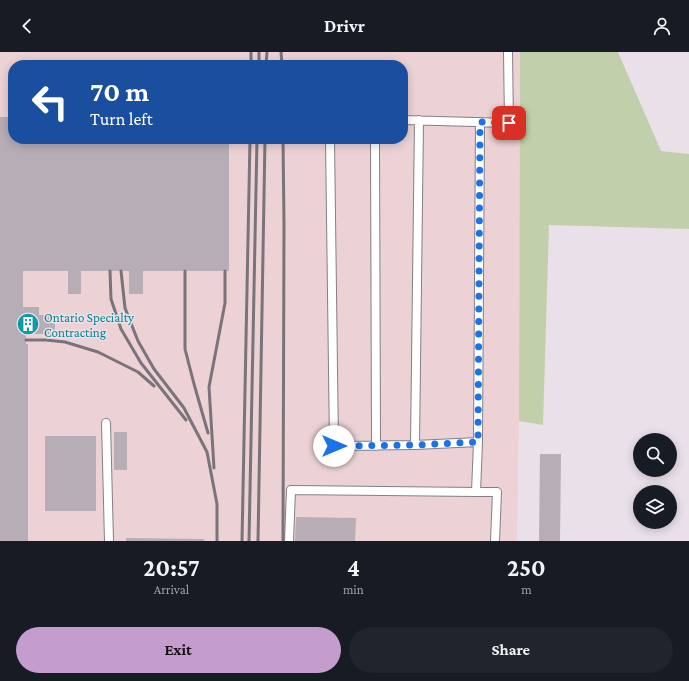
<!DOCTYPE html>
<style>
body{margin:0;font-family:"Crimson Pro",serif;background:#20242c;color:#f1f3f6;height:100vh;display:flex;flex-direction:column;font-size:15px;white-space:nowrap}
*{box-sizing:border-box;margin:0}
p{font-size:13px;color:#9ea1a6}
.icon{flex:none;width:22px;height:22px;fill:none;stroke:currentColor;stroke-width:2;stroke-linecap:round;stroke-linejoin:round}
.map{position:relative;height:489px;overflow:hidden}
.panel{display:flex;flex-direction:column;background:#171b24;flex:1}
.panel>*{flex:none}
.banner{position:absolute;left:8px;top:8px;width:400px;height:84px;border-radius:16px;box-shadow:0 2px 10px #0003;background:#1a4fa0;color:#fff;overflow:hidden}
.tools{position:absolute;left:633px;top:381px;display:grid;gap:8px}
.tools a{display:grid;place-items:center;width:44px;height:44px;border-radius:50%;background:#171b24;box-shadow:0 2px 10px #0003;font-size:20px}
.pin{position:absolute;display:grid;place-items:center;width:34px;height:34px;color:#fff;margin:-17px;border-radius:8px;box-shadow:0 2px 6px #0006}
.me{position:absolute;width:44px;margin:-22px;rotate:90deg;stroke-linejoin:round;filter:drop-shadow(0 0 3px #0008)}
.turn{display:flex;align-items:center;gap:14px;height:84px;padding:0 16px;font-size:18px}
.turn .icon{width:52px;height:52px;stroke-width:2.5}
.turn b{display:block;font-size:28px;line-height:34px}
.eta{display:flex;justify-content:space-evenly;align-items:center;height:68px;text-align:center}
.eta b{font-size:24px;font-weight:700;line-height:28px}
.primary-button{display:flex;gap:8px;margin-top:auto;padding:8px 16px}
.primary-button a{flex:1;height:46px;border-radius:24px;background:#c49cce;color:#111;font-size:16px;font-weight:700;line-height:46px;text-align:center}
.primary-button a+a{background:#20242c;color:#f1f3f6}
header{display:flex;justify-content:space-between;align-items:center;height:52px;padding:0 16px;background:#171b24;font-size:18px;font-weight:700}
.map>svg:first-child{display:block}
</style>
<header><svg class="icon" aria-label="back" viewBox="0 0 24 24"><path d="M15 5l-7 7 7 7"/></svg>Drivr<svg class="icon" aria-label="person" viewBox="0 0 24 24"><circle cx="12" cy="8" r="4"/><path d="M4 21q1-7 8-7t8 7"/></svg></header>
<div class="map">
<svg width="689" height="489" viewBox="0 0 689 489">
<rect width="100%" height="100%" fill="#e9e0e9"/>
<path fill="#ecd2d5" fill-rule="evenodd" d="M0 0H520L519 369 517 489H0ZM13 13H403V87H13Z"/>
<path fill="#c1d0aa" d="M520 0H618L661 99 689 102V177L549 173 543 373 519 369Z"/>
<path fill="#b6adb5" d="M0 65H13V87H229V219H143V242H129V219H81V242H68V219H23V255H39V263H55V282H26V292H28V489H0Z
M114 380H127V418H114Z
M45 384H96V459H45Z
M540 402H561L560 489H539Z
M296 465 356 466 355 489H295Z
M126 486 204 487V489H126Z"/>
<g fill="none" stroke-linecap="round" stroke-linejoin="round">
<g stroke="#867e86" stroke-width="10">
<path id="service" d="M403 68 509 71 508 0
M330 87 334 394 415 393 478 390 480 70
M375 87 376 394
M106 371 109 489
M415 393 419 68
M476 440 478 390
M289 489 291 438 476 440H497L495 489"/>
</g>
<use href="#service" stroke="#fff" stroke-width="8"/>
<path stroke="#7a747a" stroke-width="3" d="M281 0 282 13
M251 13V0
M259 13V0
M266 13 267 0
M283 87 284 172 283 489
M110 219 111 247 121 277 141 311 186 368
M121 219 125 256 138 289 154 317 184 356 207 400 217 452V489
M185 219V297L194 332 208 381
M26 288H46L65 290 98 300 138 320 154 334
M214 416 209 335 225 251V219
M242 489 250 87
M249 489 257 87
M258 489 265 87"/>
</g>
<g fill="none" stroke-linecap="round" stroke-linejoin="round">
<path stroke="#1a73e8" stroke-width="7" stroke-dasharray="0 12.6" d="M334 394 415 393 478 390 480 70 509 71"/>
</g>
<defs>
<g id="building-disc" transform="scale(1.15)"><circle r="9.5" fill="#0f9aa8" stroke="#e9e0e9"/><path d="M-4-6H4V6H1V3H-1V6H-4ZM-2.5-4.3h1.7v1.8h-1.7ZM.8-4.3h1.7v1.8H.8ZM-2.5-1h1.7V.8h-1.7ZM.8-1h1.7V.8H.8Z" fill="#fff"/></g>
</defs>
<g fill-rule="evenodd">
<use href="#building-disc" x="28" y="272"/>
</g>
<g text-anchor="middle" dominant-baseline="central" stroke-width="3" stroke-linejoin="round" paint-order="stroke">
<g font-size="13" fill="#0d838f" stroke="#e9e0e9" text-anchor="start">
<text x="44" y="265">Ontario Specialty<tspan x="44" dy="15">Contracting</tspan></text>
</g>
</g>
</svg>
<div class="tools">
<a><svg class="icon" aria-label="search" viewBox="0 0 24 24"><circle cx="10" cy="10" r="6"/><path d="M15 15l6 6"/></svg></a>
<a><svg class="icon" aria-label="layers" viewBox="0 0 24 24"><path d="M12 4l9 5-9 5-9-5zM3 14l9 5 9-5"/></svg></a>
</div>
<div class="pin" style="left:509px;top:71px;background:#d93025"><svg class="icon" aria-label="arrive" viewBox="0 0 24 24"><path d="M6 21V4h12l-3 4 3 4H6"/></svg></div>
<svg class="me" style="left:334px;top:394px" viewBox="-20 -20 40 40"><circle r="19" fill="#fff"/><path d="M0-13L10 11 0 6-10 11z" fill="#1a73e8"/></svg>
<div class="banner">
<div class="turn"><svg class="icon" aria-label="left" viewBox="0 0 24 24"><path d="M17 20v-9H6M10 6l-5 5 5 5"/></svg><div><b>70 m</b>Turn left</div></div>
</div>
</div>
<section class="panel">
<div class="eta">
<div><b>20:57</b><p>Arrival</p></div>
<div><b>4</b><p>min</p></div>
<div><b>250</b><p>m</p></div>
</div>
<div class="primary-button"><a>Exit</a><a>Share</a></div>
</section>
